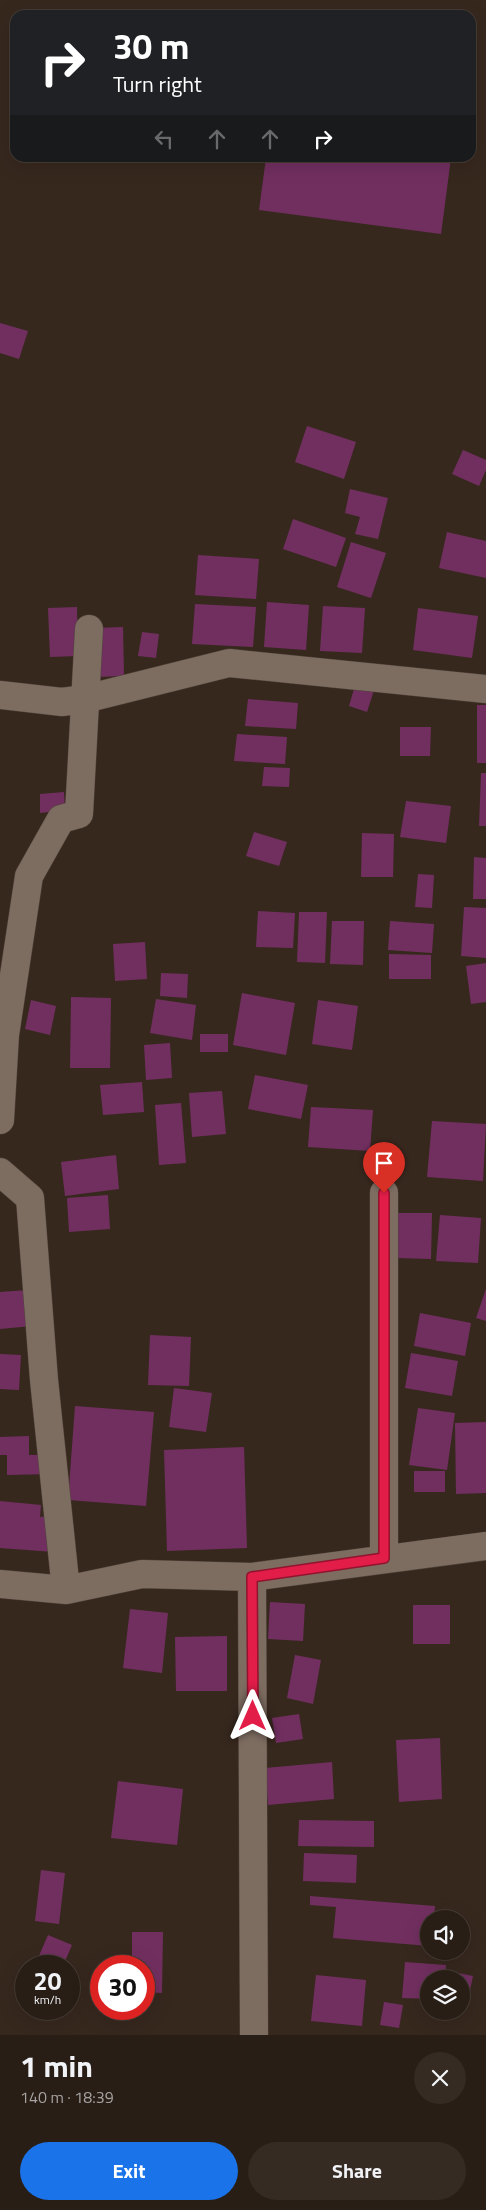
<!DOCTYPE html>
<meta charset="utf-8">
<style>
body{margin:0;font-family:"Titillium Web",sans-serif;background:#352b23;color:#f1f3f6;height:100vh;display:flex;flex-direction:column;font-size:19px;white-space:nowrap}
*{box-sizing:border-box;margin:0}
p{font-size:16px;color:#a5a2a1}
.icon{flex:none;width:28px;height:28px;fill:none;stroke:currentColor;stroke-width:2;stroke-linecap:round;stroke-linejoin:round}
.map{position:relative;height:2035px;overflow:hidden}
.drawer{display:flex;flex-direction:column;background:#291e16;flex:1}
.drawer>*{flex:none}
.banner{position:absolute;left:10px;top:10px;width:466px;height:152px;border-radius:15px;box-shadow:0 5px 20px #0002,0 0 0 1px #453c35;background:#202124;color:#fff;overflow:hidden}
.tools{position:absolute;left:420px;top:1910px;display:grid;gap:10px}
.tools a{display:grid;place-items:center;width:50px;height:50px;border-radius:50%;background:#291e16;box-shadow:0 5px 20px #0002,0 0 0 1px #453c35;font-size:25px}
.speed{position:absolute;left:15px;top:1955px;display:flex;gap:10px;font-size:25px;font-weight:700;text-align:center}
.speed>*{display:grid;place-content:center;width:65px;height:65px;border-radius:50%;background:#291e16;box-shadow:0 5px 20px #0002,0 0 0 1px #453c35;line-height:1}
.speed small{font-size:12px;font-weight:400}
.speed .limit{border:8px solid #d22;background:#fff;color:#111}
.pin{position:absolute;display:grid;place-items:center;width:42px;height:42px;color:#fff;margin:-51px -21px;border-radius:50% 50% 50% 0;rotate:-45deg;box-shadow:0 0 5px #0007}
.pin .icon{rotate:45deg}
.me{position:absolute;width:55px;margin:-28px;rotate:0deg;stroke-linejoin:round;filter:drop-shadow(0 0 4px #0008)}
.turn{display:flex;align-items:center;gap:18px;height:105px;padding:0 20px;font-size:22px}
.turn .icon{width:65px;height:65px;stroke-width:2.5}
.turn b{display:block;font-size:35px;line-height:42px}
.lanes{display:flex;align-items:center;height:48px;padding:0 20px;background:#0003;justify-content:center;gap:25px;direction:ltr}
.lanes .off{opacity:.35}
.round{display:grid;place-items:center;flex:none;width:52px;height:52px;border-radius:26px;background:#352b23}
.head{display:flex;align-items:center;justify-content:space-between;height:85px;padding:0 20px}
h1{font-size:30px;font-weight:700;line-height:38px}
.primary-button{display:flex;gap:10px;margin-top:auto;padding:10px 20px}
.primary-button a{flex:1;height:58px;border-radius:30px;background:#1a73e8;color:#fff;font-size:20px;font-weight:700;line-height:58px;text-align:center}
.primary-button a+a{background:#352b23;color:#f1f3f6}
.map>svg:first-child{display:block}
</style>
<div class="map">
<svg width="486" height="2035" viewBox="0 0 486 2035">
<rect width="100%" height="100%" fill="#37281e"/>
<path fill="#712f60" d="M266 158H451L441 234 259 210Z
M0 323 28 331 19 359 0 353Z
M307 426 356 442 344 479 295 462Z
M463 450 486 460V470L479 486 452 474Z
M350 489 388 498 378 539 355 534 360 517 345 513Z
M293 519 346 538 336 567 283 549Z
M447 532 486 541V578L439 568Z
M351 542 386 553 371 598 337 587Z
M198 555 259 559 256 599 195 595Z
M267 602 309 605 306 650 264 647Z
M195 604 256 607 253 647 192 644Z
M323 606 365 608 362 653 320 651Z
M77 607 78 656 50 657 48 608Z
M418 608 478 616 472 658 413 650Z
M123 627 124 676 96 677 94 628Z
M142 632 159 634 156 658 138 656Z
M356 682 375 687 367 712 349 706Z
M248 699 298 703 296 729 245 726Z
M477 705H486V763H477Z
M400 727H431L430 756H400Z
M237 734 287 737 285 764 234 761Z
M264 767 290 768 289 787 262 786Z
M481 773H486V826H479Z
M64 792 65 810 40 813V794Z
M406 801 451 806 446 843 400 837Z
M254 832 287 842 279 866 246 856Z
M362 833 394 834 393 877H361Z
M474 857 486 858V899H473Z
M418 874 434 875 432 908 415 907Z
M464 907 486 908V958L461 956Z
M258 911 295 913 293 948 256 947Z
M299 912H327L325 963 297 962Z
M332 921H364L363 965 330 964Z
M390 921 434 924 432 953 388 950Z
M145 942 147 979 115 981 113 944Z
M389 954 431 955V979H389Z
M486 963V1002L471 1004 466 966Z
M161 973 188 974 187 998 160 996Z
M242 993 295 1003 286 1055 233 1045Z
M71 997 111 998 110 1068H70Z
M156 999 196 1005 192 1040 150 1033Z
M31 1000 56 1006 50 1035 25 1029Z
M318 1000 358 1006 352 1050 312 1044Z
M200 1034H228V1052H200Z
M170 1043 172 1078 146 1080 144 1045Z
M255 1075 308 1085 301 1119 248 1109Z
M142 1082 144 1112 103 1115 100 1085Z
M222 1091 226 1134 192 1137 189 1093Z
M181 1103 186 1163 159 1165 155 1105Z
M311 1107 373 1110 370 1151 308 1147Z
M432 1121 486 1124 483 1181 427 1177Z
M116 1155 119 1189 65 1196 61 1162Z
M108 1195 110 1229 69 1232 67 1198Z
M398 1213H432L431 1259 397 1258Z
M440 1215 481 1218 478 1263 436 1261Z
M486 1289V1321L476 1318Z
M29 1290 32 1326 0 1329V1292Z
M420 1313 471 1323 465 1356 414 1346Z
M150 1335 191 1337 189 1386 148 1385Z
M411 1353 458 1361 452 1396 405 1388Z
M0 1354 21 1355 19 1390 0 1389Z
M174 1388 212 1393 206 1432 169 1427Z
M75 1406 154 1412 146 1506 68 1500Z
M418 1408 455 1413 447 1470 409 1465Z
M486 1422V1493L456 1494 455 1423Z
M29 1436V1455H51L52 1474 7 1475V1455H0V1437Z
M244 1447 247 1548 167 1551 164 1450Z
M414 1471H445V1492H414Z
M0 1501 41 1505 40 1517 50 1516 54 1552 0 1548Z
M270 1602 305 1604 303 1641 268 1639Z
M413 1605H450V1644H413Z
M130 1609 168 1613 162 1673 123 1668Z
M227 1636V1691H176L175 1637Z
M295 1655 321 1660 313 1704 287 1698Z
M299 1714 303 1739 276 1743 272 1718Z
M440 1738 442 1799 399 1802 396 1740Z
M332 1762 334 1799 268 1805 265 1768Z
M118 1781 183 1789 177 1845 111 1838Z
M299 1820 374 1821V1847L298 1846Z
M304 1853 357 1855 356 1883 303 1881Z
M41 1870 65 1873 59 1924 35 1921Z
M310 1896 435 1906 434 1919H429V1946L333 1938 336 1907 310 1905Z
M132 1932H163L162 1993 144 1992V1966H132Z
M48 1935 72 1945 63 1966 35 1965Z
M405 1962 446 1965 445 1979H429V1999L402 1998Z
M453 1972 473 1976 466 2009 461 2008V1979H451Z
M316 1975 366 1980 362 2026 311 2021Z
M384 2002 403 2005 399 2028 380 2025Z"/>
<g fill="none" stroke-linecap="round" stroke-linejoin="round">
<g stroke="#4f433a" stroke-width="29">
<path id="minor" d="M0 695 62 702 85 699 229 663 486 689
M0 1120 5 1035 29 876 61 819 79 814 89 629
M0 1172 30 1198 44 1380 66 1590 0 1584
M384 1193V1558
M252 1577 254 2035
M66 1590 142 1574 252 1577 486 1546"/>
</g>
<use href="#minor" stroke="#7d6c60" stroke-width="28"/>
</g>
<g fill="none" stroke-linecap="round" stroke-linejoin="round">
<g stroke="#92132f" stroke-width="12">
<path id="route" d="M253 1716 252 1577 384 1558V1193"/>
</g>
<use href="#route" stroke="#e11d48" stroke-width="9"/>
</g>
</svg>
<div class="tools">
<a><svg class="icon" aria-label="sound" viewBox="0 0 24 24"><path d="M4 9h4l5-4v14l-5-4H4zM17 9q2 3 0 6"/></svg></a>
<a><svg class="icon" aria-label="layers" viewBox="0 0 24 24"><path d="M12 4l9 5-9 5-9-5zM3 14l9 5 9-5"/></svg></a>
</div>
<div class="speed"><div>20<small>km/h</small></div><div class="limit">30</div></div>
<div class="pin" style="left:384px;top:1193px;background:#d93025"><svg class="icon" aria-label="arrive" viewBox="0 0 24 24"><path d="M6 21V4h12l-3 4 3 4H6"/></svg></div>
<svg class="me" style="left:253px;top:1716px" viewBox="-20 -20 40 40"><path d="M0-17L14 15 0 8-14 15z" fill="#e11d48" stroke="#fff" stroke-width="4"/></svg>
<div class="banner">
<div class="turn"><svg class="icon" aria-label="right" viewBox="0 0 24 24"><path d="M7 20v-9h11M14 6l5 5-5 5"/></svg><div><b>30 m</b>Turn right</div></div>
<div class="lanes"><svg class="icon off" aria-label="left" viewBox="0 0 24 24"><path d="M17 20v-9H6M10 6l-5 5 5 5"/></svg><svg class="icon off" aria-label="ahead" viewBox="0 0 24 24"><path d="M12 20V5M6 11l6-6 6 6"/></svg><svg class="icon off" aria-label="ahead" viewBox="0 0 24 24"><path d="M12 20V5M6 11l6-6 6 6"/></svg><svg class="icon" aria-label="right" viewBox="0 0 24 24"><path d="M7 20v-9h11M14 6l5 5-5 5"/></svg></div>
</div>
</div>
<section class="drawer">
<div class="head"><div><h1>1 min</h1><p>140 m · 18:39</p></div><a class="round"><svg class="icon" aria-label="close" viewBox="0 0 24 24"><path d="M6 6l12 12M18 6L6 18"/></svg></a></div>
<div class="primary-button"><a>Exit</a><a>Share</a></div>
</section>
